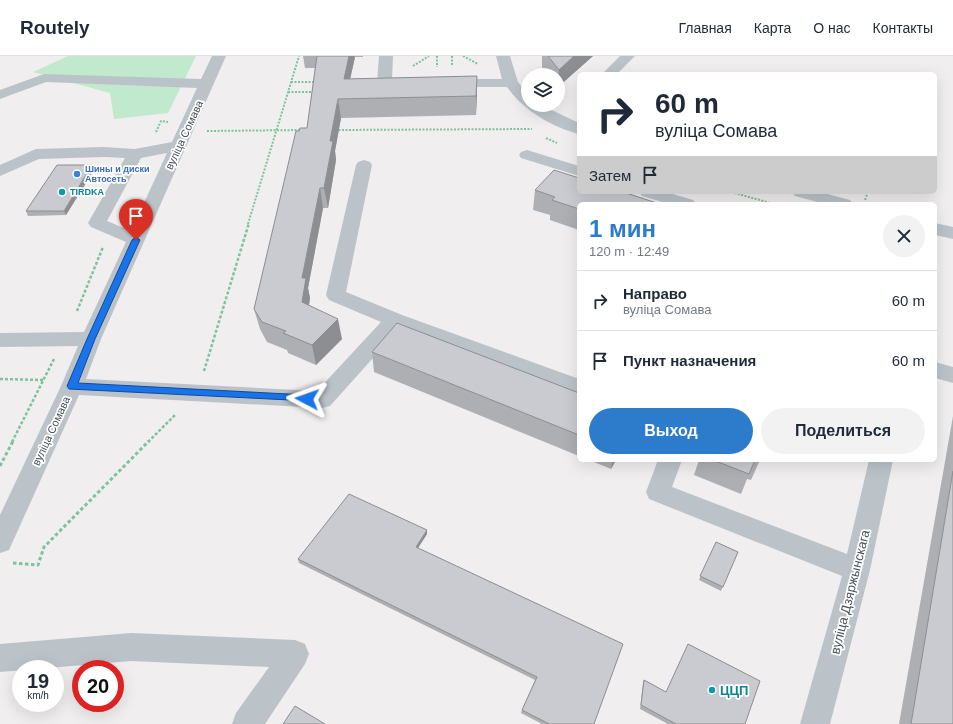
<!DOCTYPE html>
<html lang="ru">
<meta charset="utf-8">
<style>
body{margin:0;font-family:Arial,sans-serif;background:#f2f2f3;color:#1f2937;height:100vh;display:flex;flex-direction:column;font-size:15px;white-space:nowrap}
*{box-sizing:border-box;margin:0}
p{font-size:13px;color:#747a83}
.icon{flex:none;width:22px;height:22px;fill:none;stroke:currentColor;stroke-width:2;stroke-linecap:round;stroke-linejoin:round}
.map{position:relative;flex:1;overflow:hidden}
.details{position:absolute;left:577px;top:146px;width:360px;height:260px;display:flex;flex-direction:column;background:#fff;border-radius:6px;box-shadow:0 4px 16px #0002}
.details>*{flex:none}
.guide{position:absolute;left:577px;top:16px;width:360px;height:122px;border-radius:6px;box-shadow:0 4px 16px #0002;background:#fff;color:#1f2937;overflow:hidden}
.fabs{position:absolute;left:521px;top:12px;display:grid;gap:8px}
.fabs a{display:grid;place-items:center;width:44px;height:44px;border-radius:50%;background:#fff;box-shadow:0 4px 16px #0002;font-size:20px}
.speed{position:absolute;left:12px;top:604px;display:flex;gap:8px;font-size:20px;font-weight:700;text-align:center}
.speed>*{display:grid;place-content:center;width:52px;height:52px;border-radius:50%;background:#fff;box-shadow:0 4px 16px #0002;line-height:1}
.speed small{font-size:10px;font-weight:400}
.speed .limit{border:6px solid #d22;background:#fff;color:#111}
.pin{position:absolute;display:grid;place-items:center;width:34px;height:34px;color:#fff;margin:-41px -17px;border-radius:50% 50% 50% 0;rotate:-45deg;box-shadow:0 0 4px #0007}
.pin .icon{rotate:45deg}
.me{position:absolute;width:44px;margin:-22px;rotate:274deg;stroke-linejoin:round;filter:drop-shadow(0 0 3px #0008)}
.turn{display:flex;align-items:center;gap:14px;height:84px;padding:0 12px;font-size:18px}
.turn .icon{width:52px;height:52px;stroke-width:2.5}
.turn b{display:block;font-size:28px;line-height:34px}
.then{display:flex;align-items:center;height:38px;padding:0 12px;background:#0003;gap:8px;font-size:15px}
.round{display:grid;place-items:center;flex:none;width:42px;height:42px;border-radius:21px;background:#f2f2f3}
.headline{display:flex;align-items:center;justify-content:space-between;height:68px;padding:0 12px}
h1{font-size:24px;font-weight:600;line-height:30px;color:#2d7bcb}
.primary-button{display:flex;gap:8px;margin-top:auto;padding:8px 12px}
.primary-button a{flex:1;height:46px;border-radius:24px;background:#2d7bcb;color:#fff;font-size:16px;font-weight:600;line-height:46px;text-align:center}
.primary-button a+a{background:#f2f2f3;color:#1f2937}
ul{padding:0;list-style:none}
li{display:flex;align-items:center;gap:12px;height:60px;padding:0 12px;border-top:1px solid #e0e1e3}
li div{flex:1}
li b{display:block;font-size:15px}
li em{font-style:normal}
header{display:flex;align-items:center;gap:24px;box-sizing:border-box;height:56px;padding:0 20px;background:#fff;border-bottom:1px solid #e0e1e3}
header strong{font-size:19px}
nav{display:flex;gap:22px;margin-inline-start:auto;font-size:14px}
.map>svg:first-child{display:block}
</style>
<header>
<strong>Routely</strong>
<nav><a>Главная</a><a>Карта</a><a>О нас</a><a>Контакты</a></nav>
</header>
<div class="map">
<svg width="953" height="668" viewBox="0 0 953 668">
<rect width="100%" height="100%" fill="#f0eeee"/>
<path fill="#c1e9ce" d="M68 0H196L168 57 114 63 110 37 33 16Z"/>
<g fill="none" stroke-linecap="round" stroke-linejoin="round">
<path stroke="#7dc39d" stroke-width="2" stroke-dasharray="2 1.5" stroke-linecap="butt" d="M437 0V11
M452 0V9
M463 0 478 8
M413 10 429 0
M291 26H317
M288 36H314
M335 74 532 73
M207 75 302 74
M156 76 161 65 168 66
M546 82 557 87
M731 136 774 148
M865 144 868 136
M248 168 299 0"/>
<path stroke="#7dc39d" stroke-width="2.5" stroke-dasharray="3 2" stroke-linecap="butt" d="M77 255 103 191
M204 315 249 167
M0 323 43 324
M12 386 54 303
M148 386 176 358"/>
<path stroke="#7dc39d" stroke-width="3" stroke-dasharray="3.5 2.5" stroke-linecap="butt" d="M0 410 13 385
M13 507 38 509 44 491 149 385"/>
<path fill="#bbc3c9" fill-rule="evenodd" d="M212 0H226L101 283 86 323 317 335 381 266 329 244 326 239 356 109 358 106 364 104 370 106 372 109 346 236 402 259 579 323V340L399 273 330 350 322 352 79 339 9 494 0 497V459L61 330 78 290 0 291V277L84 276 126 186 91 171 88 167 125 102 104 101 39 103 0 120V109L36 93 104 91 135 93 172 86 197 32 46 26 0 43V34L44 18 201 23ZM167 97 131 175 107 165 141 102Z
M379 0H393L392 23 415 24 417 27 415 30H379L377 27Z
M496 0H510L518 26 528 38V49H541L579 67V78C552 71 523 54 507 31H447L442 30 440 27 442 24 447 23H502Z
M620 0H635L617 18H602Z
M527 94 579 110V120L521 102 519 99 521 96Z
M639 136H666L693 144 696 148H669L642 140Z
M792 136H820L850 144 853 148H825L795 140Z
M935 167 953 171V183L935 179Z
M935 306 953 311V327L935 322Z
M658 404H682L672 431 847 498 869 404H893L870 514 830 668H800L842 520 649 443 646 436Z
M131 577 295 584 305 588 309 598 305 608 265 668H232L236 657 269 611 131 605 0 616V588Z"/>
</g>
<path fill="#adafb3" d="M303 0H363V1H355L350 23 477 20 476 59 341 62 335 95 336 104 328 152H323L308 232 310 242 309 250 342 283 316 309 288 297 287 294 267 286 260 273 254 253 299 75 307 72 315 12H305Z
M542 0H593L558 31V19H547L542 11Z
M92 109 94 114 66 159 28 160 26 155Z
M535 134 579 148V174L550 164V159L533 154Z
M372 296 579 337V400L374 316Z
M953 360V668H899Z
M589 404H616L611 413Z
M699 404H760L751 424 747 423 741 438 694 419Z
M427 478 418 492 595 668H542L521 657 522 654 535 624 299 507 298 503Z
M716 486 738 496 721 535 699 524Z
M644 624 666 636 745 668H668L640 653 643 627Z"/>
<path fill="#8d8e92" d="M349 0H354L355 1 346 42 344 23Z
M574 0H593L558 31 559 14Z
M477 20V39L476 59V40Z
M338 43 341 62 335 95 336 104 328 152 324 132 330 85Z
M92 109 94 114 66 159 64 155Z
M320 132 323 152 308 232 310 242 306 266 302 246V222Z
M338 263 342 283 316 309 312 289Z
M613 404H616L611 413Z
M427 474V478L416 495V491Z"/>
<path fill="#c9cbd0" stroke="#8d8e92" d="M317 0H349L344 23 477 20 476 40 338 43 330 85H333L324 132H320L302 222H306L302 246 338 263 312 289 283 277 286 275 262 266 254 253 296 75H299L300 72H307Z
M548 0H574L559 14Z
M57 109H92L64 155H26Z
M554 114 579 122V136H623L660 148H579V153L552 144 555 141 535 134Z
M397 267 579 337V379L372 296Z
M713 404H755L749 418Z
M953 415V668H911Z
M349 438 427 474 416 491 623 588 594 668H549L522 654 537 621 298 503Z
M716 486 738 496 723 531 700 520Z
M688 588 760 625 745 668H676L641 649 644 624 666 636Z
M295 650 325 668H283Z"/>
<path fill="#1a73e8" stroke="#114b97" d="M136 181 140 184 95 283 78 327 307 339 310 340V345L69 333 67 330 87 283 132 184Z"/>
<circle fill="#3f7fe0" stroke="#fff" stroke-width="1.5" cx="77" cy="118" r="4"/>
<g fill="#0f9aa8" stroke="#fff" stroke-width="1.5">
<circle cx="62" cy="136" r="4"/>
<circle cx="712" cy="634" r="4"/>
</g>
<g text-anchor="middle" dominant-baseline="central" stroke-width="3.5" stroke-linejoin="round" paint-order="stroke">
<g font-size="9" font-weight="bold" fill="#366cbe" stroke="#fff" text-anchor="start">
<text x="85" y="113">Шины и диски<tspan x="85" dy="10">Автосеть</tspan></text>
</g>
<g font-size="9" font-weight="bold" fill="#0d838f" stroke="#fff" text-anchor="start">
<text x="70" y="136">TIRDKA</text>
</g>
<g font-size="11" fill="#485259" stroke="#fff">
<text transform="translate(184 79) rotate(-65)">вуліца Сомава</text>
<text transform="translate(51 375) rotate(-65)">вуліца Сомава</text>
</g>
<g font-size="13" fill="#485259" stroke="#fff">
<text transform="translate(850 536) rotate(-76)">вуліца Дзяржынскага</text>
</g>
<g font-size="13" font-weight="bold" fill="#0d838f" stroke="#fff" text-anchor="start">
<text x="720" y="634">ЦЦП</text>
</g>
</g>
</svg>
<div class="fabs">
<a><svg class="icon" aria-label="layers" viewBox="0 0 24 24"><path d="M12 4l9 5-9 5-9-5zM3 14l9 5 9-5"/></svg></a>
</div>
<div class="speed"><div>19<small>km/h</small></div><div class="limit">20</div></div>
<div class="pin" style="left:136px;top:184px;background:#d93025"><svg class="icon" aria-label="arrive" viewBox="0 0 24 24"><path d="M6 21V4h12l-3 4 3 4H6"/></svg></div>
<svg class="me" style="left:307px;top:343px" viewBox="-20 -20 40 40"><path d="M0-17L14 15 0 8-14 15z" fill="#1a73e8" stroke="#fff" stroke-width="4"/></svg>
<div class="guide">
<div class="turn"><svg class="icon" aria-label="right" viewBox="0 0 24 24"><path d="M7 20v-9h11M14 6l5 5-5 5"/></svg><div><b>60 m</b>вуліца Сомава</div></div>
<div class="then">Затем<svg class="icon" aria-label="arrive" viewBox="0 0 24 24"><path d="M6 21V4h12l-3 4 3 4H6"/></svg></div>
</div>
<section class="details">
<div class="headline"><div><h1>1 мин</h1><p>120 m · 12:49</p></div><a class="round"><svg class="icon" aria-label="close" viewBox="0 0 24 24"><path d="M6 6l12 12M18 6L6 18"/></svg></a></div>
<ul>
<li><svg class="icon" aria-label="right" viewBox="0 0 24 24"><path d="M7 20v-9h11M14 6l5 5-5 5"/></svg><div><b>Направо</b><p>вуліца Сомава</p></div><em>60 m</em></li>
<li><svg class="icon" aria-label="arrive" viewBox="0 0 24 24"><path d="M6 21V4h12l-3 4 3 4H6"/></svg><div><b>Пункт назначения</b></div><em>60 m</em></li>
</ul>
<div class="primary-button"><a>Выход</a><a>Поделиться</a></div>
</section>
</div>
